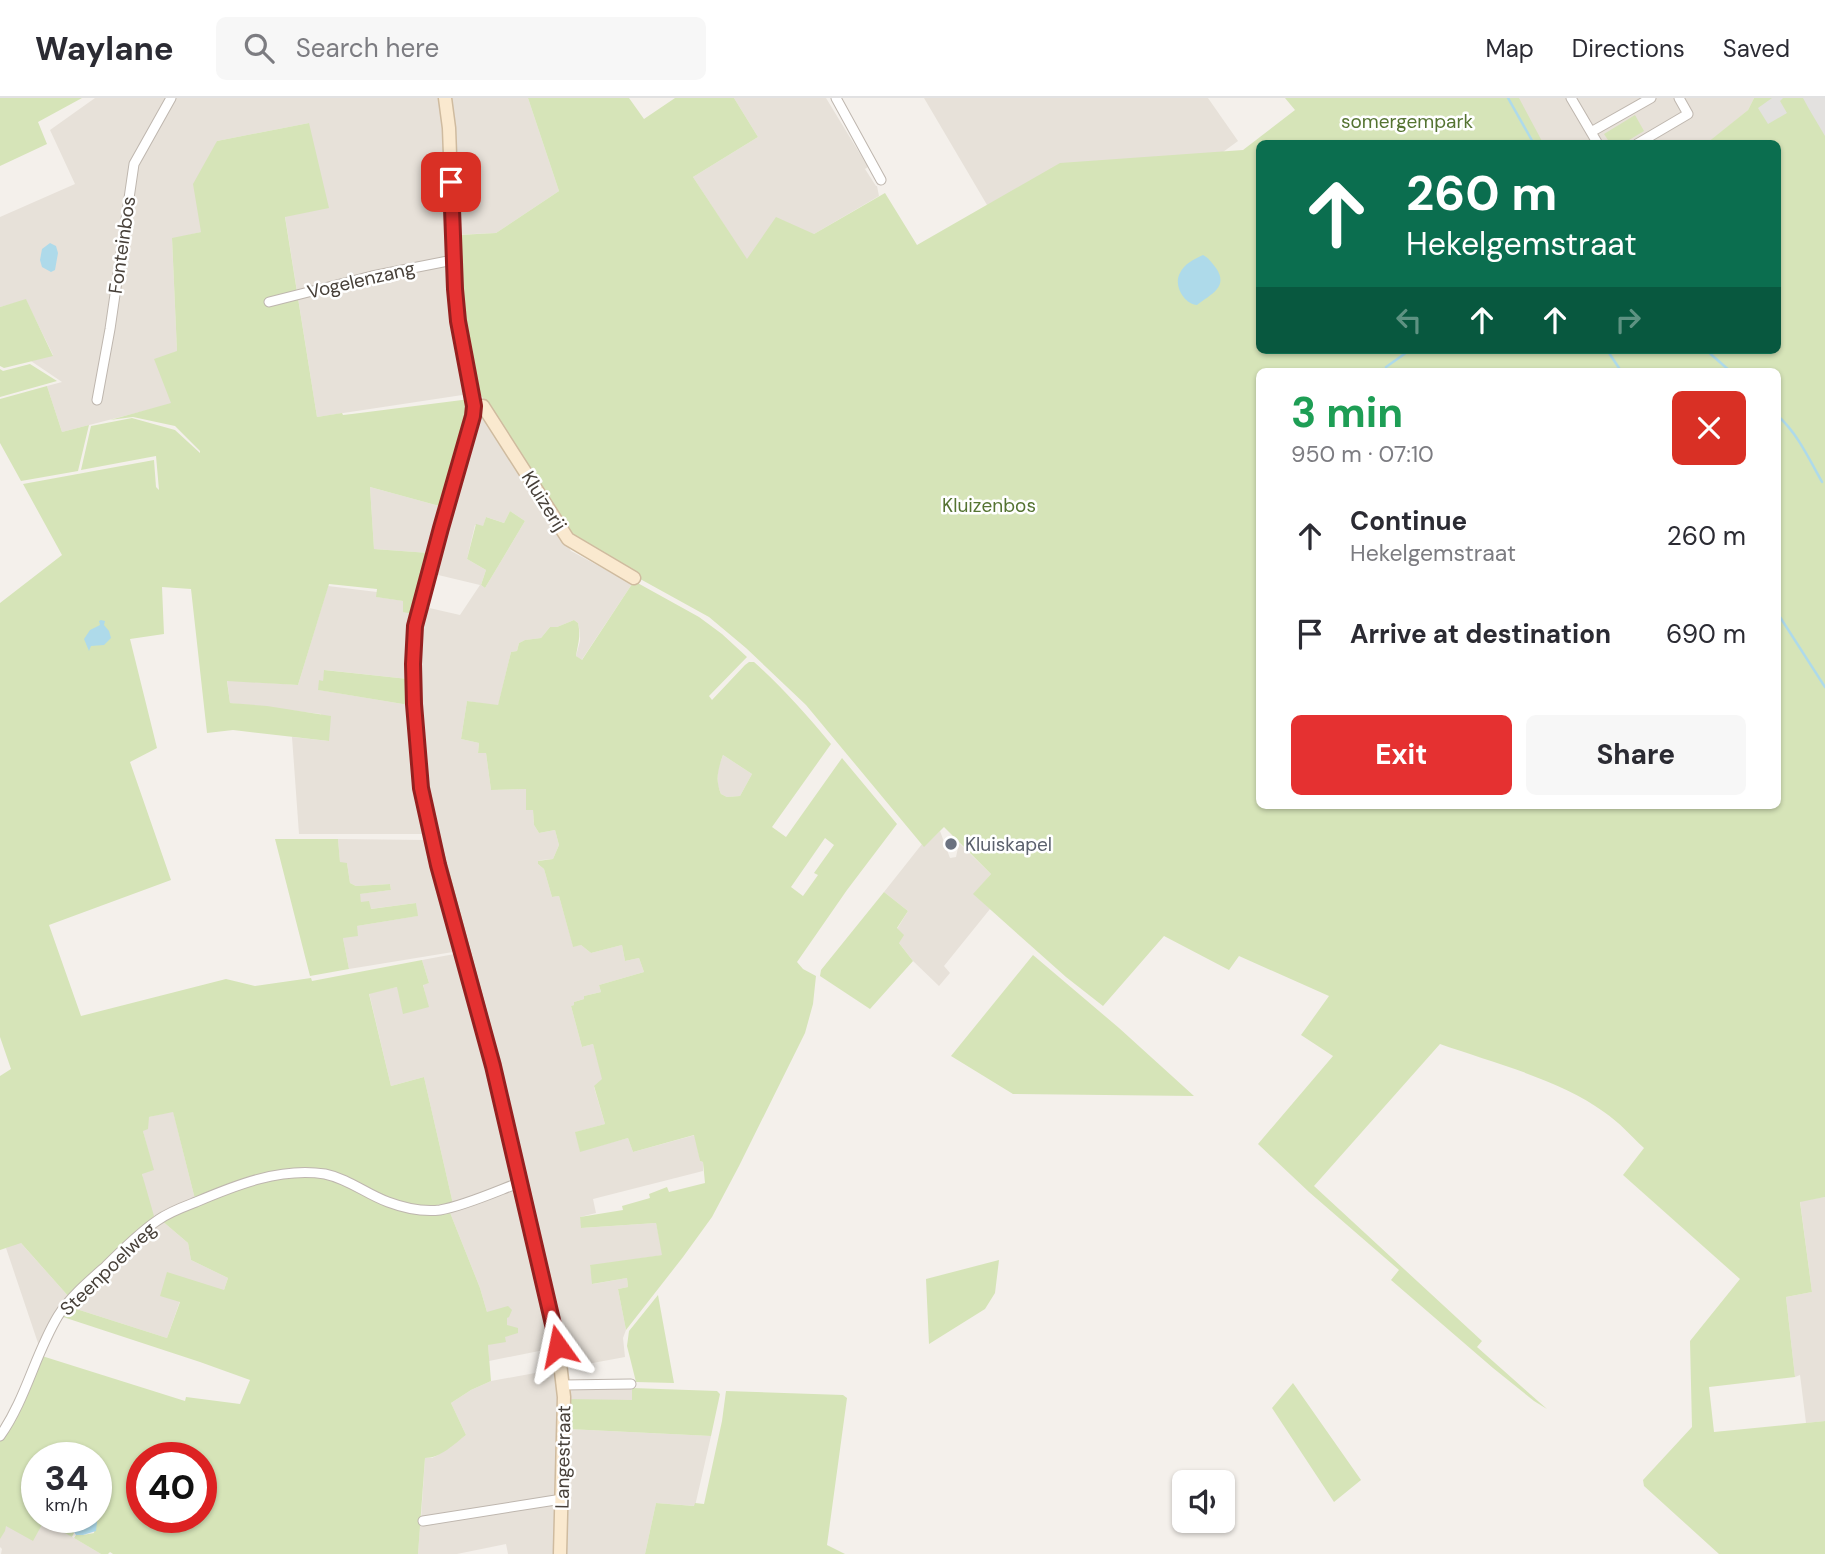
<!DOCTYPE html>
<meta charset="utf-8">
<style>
body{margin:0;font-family:"DM Sans",sans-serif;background:#f7f7f7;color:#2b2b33;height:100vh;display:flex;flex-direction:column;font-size:26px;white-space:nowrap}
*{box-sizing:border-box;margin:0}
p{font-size:23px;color:#7c7c81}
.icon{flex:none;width:38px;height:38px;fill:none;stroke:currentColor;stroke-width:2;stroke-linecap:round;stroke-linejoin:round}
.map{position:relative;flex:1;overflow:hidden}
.side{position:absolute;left:1256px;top:270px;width:525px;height:441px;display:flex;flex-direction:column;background:#fff;border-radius:10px;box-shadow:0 2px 5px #0004}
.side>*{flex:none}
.top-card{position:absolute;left:1256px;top:42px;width:525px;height:214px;border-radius:10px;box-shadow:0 2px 5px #0004;background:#0b6e4f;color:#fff;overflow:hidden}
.buttons{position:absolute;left:1172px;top:1372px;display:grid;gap:14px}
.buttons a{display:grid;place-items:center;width:63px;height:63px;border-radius:10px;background:#fff;box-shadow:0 2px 5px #0004;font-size:35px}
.speed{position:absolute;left:21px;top:1344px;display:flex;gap:14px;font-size:35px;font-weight:700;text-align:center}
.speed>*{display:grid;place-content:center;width:91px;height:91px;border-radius:50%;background:#fff;box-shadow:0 2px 5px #0004;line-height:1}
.speed small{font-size:18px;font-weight:400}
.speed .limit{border:10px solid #d22;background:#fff;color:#111}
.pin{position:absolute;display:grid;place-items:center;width:60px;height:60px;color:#fff;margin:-30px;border-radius:14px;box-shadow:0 4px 10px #0006}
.me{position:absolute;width:77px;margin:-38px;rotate:348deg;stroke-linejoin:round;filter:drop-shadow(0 0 5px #0008)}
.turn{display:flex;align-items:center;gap:24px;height:147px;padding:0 35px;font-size:32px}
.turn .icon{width:91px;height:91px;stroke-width:2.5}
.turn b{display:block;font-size:49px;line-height:60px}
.lanes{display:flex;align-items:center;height:66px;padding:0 35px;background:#0003;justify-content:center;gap:35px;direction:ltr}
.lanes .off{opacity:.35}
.round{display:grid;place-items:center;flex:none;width:74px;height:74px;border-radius:10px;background:#f7f7f7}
.summary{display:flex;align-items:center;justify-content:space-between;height:119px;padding:0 35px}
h1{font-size:42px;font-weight:700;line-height:52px;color:#1e9e55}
.action{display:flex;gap:14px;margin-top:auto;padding:14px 35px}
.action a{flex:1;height:80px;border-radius:10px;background:#e53131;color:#fff;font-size:28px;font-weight:700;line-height:80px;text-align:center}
.action a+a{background:#f7f7f7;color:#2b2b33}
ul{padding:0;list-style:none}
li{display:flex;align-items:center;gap:21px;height:98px;padding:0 35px}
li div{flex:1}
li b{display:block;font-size:26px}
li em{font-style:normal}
header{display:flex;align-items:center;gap:42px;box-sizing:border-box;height:98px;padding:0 35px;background:#fff;border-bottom:2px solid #e1e1e2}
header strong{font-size:33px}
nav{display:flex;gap:38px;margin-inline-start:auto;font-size:24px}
.search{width:490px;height:63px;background:#f7f7f7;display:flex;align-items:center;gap:18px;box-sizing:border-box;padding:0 24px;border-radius:10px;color:#7c7c81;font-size:26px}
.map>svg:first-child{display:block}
</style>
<header>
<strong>Waylane</strong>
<div class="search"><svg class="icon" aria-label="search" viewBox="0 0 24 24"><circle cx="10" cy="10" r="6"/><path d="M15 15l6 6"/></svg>Search here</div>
<nav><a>Map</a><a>Directions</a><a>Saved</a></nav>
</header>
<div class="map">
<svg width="1825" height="1456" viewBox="0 0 1825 1456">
<rect width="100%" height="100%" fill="#f4f0eb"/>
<path fill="#e7e1d9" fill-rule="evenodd" d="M95 0H528L559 93 496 135 451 137 469 296 317 319 285 118 309 25 217 43 201 134 172 141 177 253 171 306 62 334 47 288 62 284 31 263 53 257 26 202 0 209V119L75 86 50 32Z
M734 0H826L868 69 865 71 876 88H877L879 98 814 136 747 162 693 79 758 39Z
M924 0H1208L1238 43 1223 54 990 112Z
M1515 0H1754L1748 12 1707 46 1542 45Z
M480 319 487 321 571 453 632 486 581 563 576 558 580 543V535L578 525 574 522 557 529H550L541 540 525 542 519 545 517 553 511 554 498 608 467 603 461 641 479 645 478 655H486L491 692 526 691V712H533L534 727 539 735 555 732 559 747 553 761 542 762 538 763V766L544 771 552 799 559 798 573 848 581 847 591 855 622 847 625 863 639 860 644 874 599 887 601 894 584 898V901L574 904 575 907 571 908 582 949 593 946 603 981 594 989 605 1026 576 1034 580 1053 628 1040 633 1054 695 1037 700 1063 703 1064V1073L593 1101 596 1115 580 1119 582 1130 656 1125 663 1157 590 1168 593 1186 627 1180 628 1189 618 1191 626 1232 623 1240 625 1259 566 1270 538 1135 480 901 431 719 425 693 420 635 418 555 422 520ZM510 413 525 423 485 490 481 487 486 472 467 461 475 427 483 429 486 419 504 425ZM434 476 480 487 460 517 425 509Z
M370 389 443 409 429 455 374 451Z
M328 488 377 494V499L404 503 413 516 408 581 325 572 323 583 319 592 409 607 413 658 424 736H299L292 639 329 643 321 616 230 605 227 582 298 587Z
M723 657 752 676 740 698 727 699 721 696 718 688V671Z
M940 733 950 760 956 759 959 745 991 776 974 796 990 811 944 868 950 875 939 888 913 863 899 845 897 831 908 813 884 794 922 746 924 748Z
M338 741 427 742 459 853 349 871 343 840 357 828 417 818 416 805 370 811 361 804 359 796 391 792 390 786 356 788 350 785 347 765H340Z
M460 855 516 1083 453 1106 424 979 391 988 369 895 397 889 428 909 423 886 429 885 422 862Z
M173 1013 195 1101 151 1122 142 1075 153 1072 143 1033 149 1019Z
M518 1087 554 1250 489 1263 488 1247 505 1239 507 1220 487 1214 480 1190 449 1112Z
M1825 1099V1323L1806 1325 1800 1277 1795 1279 1786 1199 1812 1194 1800 1103Z
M161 1122 188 1145 191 1162 228 1180 224 1192 180 1203 167 1240 67 1208 90 1185Z
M20 1144 69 1199 40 1251 6 1150Z
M557 1271 560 1281 559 1398 421 1420 425 1360H432L438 1357 466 1337 451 1305 471 1292 491 1283Z
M612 1289 632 1290V1302H571V1290Z
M568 1331 711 1338 695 1408 656 1405 645 1456H564Z
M554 1404 557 1405 556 1456H508L506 1446 457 1456H418L420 1427Z
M44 1422 101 1456H1L2 1451 0 1449V1439L5 1428Z"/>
<path fill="#d6e4b8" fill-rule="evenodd" d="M0 0H82L38 24 47 46 0 68Z
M528 0H629L644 21 675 0H734L758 39 693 79 747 161 776 119 814 136 885 95 917 147 1060 65 1243 52 1295 12 1285 0H1519L1543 45 1260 46V252H1778V46L1707 45 1748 12 1754 0H1825V1099L1800 1104 1812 1194 1786 1199 1795 1279 1709 1289 1714 1334 1825 1323V1456H1719L1644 1388 1643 1382 1692 1329 1690 1243 1740 1181 1623 1077 1644 1050C1631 1038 1619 1024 1604 1014 1561 982 1491 964 1440 946L1314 1088 1482 1243 1477 1249 1547 1311 1534 1303 1493 1270 1391 1182 1399 1172 1309 1094 1258 1046 1333 958 1301 937 1329 898 1239 858 1229 872 1164 838 1103 908 1066 879 973 796 991 776 944 729 924 749 806 607 746 550 709 519 642 482 572 440 567 435 479 294C463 244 460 190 458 137L496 135 559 93ZM1260 273H1778V707H1260Z
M1635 17 1644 33 1624 45H1610L1604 36Z
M309 25 329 110 285 119 317 319 342 315 343 317 352 316 470 301V312L443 409 370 389 374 451 429 455 413 516 403 514V503L376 499 377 491 329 486 298 587 227 583 230 605 267 608 331 618 329 643 233 632 207 635 191 491 162 489 164 536 130 541 157 650 130 664 171 782 49 827 81 918 226 881 255 888 311 880 312 883 422 862 429 885 423 887 429 909 403 916 397 889 369 896 391 988 424 979 453 1106 420 1108 386 1099 348 1080 289 1074 195 1101 173 1014 149 1019 148 1031 143 1033 154 1072 142 1076 154 1118 69 1199 21 1145 0 1152V978L11 971 0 939V505L62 457 23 386 154 362 156 389 159 392 156 358 81 372 91 328 132 320 175 332 200 355V353L175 328 133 319 110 322 171 305 154 261 177 253 172 140 201 134 193 86 217 43Z
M26 201 53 258 4 270 0 268V209Z
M30 266 57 283 0 299V271L3 273Z
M47 288 62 334 89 327 78 373 21 383 0 345V301Z
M510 413 525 423 485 490 481 487 486 472 467 461 476 426 483 428 486 419 504 425Z
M634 483 699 519 722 536 747 559 709 598 712 602 745 567 749 564H754C782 589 807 617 831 646L772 729 786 739 842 660 897 726 847 792 797 864 803 871 816 878 813 906 805 935 739 1068 712 1119 683 1159 626 1232 618 1191 628 1189 627 1180 592 1186 590 1167 662 1157 656 1125 581 1130 580 1119 623 1112 622 1108 650 1100 649 1096 667 1089 669 1094 705 1085 703 1064 700 1063 694 1037 633 1054 628 1040 580 1054 575 1034 605 1026 594 988 602 981 593 946 582 949 571 908 574 907V904L584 901V898L601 894 599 887 644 874 639 860 625 863 622 847 591 855 581 847 573 849 559 798 552 799 544 771 538 766V763L553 761 559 747 555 732 539 735 534 727 533 712H526V691L491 692 486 655H478L479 645 461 641 467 603 498 607 511 554 517 553 519 545 525 542 541 540 550 529H557L574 522 578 525C581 539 578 545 576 558L582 562ZM723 657 752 676 740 698 727 699 721 696C715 682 718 671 723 657ZM825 740 834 747 814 775 818 777 803 798 791 789Z
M324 572 408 581 409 607 318 592 319 582 323 583Z
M275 741H338L340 764 347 765 350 785 356 788 390 786 391 792 360 796 361 804 369 803 371 811 416 805 418 818 357 828 358 838 343 840 349 871 310 878Z
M884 794 908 813 897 830 904 837 899 845 913 863 870 911 820 878 821 872Z
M1033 857 1119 930 1194 998 1013 996 951 958Z
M298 1077 338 1081 373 1101 449 1112 480 1190 487 1214 508 1208 512 1212 509 1219 507 1220V1227L518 1230V1235L505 1239 506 1244 488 1247 491 1283 471 1292 451 1305 466 1337C454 1346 441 1360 425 1360L418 1456H113L110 1454 108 1456H101L74 1440 76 1437H83L94 1435 96 1421 94 1419H96V1360H37V1419H65L74 1435 72 1439 44 1423 33 1443 6 1428 5 1433 0 1441V1342L14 1323 42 1258 185 1303 186 1299 240 1306 250 1282 200 1264 60 1218 67 1208 167 1240 180 1204 160 1198 167 1174 224 1192 228 1180 191 1162 188 1145 161 1122 256 1084ZM142 1360H201V1419H142Z
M999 1162 995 1195 985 1211 929 1246 926 1181Z
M658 1197 674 1285 636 1284 627 1248 629 1233Z
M1293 1285 1361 1382 1334 1404 1272 1310Z
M632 1290 717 1293 720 1296 711 1338 568 1331V1301L632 1302Z
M726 1293 843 1297 847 1300 827 1447 845 1456H645L656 1405 694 1408 695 1405 704 1406 722 1323Z"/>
<path fill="#e3e1df" d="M1772 0H1783L1780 3 1787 15 1768 26 1758 10Z
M1803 0H1825V38L1809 11Z"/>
<path fill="#aedaea" d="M50 145 56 148 58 155 55 172 51 174 42 169 40 162 42 151Z
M1203 157C1209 160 1211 164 1216 170 1229 189 1211 196 1197 207 1184 206 1173 187 1180 175 1185 165 1193 162 1203 157Z
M101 522 105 523 104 527 109 533 111 540 104 547 91 548 89 553 84 541 90 532 100 527 99 523Z
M65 1419H94L97 1424 96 1433 83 1437H76Z"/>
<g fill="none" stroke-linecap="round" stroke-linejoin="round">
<path stroke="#aedaea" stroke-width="2.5" d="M1508 0 1534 46
M1607 252 1621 273
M1706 252 1730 273
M1386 269 1410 252
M1380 273 1383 271
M1778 318C1798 336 1809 361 1822 384
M1778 516 1825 589"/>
<g stroke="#beb6ae" stroke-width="11">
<path id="street" d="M836 0 881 82
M1571 0 1598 46
M1591 34 1651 0
M1637 46 1688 16 1679 0
M269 204 372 178 453 162
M97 302 110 231 134 66 171 0
M563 1287 631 1286
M0 1338C26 1301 35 1256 58 1218 70 1199 89 1183 106 1168 122 1152 139 1135 158 1122 169 1114 183 1109 196 1104 236 1087 281 1069 325 1076 349 1081 366 1096 388 1104 404 1110 423 1114 440 1112 464 1108 497 1093 521 1084
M423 1423 562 1401"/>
</g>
<g stroke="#cfbb9f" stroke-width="15">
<path id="secondary" d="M445 0 449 30 455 191 458 223 474 308 473 318 415 528 413 566 414 606 421 689 426 716 484 931 521 1084 558 1248 564 1299 560 1456
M474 308H483L568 441 634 480"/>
</g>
<use href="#street" stroke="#fff" stroke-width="9"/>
<use href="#secondary" stroke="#fae9cf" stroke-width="12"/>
</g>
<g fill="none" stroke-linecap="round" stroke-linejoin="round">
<g stroke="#952020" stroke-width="18">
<path id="route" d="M451 84 455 191 458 223 474 308 473 318 441 430 415 528 413 566 414 606 421 690 438 767 493 968 558 1248"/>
</g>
<use href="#route" stroke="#e53131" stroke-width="12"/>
</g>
<circle fill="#6b7280" stroke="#fff" stroke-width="2.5" cx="951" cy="746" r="7"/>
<g text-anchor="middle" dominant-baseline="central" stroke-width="5" stroke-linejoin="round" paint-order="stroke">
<g font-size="19" fill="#557432" stroke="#fff">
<text x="1407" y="23">somergempark</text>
<text x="989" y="407">Kluizenbos</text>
</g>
<g font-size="19" fill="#474039" stroke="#fff">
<text transform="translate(122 147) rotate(-82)">Fonteinbos</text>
<text transform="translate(361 182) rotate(-13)">Vogelenzang</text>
<text transform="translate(544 403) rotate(58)">Kluizerij</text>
<text transform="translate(108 1171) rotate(-44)">Steenpoelweg</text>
<text transform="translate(563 1359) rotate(-89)">Langestraat</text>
</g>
<g font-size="19" fill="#5b616d" stroke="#fff" text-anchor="start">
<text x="965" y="746">Kluiskapel</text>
</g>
</g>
</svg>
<div class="buttons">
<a><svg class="icon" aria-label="sound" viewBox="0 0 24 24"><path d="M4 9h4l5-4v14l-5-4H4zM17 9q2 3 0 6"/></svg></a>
</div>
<div class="speed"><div>34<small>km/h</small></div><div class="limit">40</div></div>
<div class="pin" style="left:451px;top:84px;background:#d93025"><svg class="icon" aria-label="arrive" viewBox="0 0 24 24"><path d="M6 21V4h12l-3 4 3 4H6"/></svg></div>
<svg class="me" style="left:558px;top:1248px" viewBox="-20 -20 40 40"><path d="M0-17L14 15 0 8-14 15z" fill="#e53131" stroke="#fff" stroke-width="4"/></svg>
<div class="top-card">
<div class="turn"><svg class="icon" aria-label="ahead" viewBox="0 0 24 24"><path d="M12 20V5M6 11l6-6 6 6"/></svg><div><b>260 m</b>Hekelgemstraat</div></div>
<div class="lanes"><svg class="icon off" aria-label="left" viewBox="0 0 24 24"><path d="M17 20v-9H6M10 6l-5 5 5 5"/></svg><svg class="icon" aria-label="ahead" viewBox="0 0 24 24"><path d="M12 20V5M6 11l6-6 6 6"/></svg><svg class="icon" aria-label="ahead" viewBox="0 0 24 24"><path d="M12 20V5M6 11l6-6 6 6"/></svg><svg class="icon off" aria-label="right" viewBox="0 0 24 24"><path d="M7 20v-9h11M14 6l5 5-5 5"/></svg></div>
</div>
<section class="side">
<div class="summary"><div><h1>3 min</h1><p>950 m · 07:10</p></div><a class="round" style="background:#d93025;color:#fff"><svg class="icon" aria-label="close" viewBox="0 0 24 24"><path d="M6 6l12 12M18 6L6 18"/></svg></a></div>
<ul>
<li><svg class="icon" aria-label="ahead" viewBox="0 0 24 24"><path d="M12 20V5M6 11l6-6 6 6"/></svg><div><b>Continue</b><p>Hekelgemstraat</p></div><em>260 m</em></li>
<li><svg class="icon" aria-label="arrive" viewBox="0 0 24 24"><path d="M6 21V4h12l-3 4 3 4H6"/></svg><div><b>Arrive at destination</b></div><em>690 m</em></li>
</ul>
<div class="action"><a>Exit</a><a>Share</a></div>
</section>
</div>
